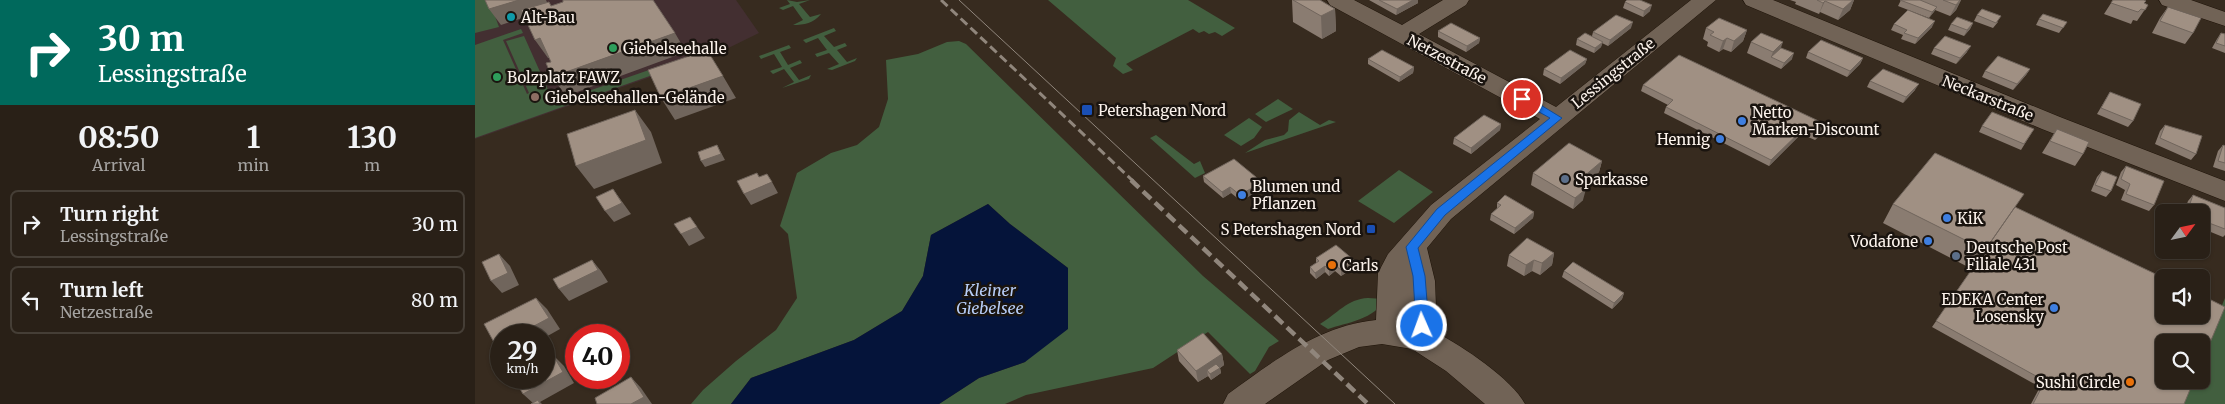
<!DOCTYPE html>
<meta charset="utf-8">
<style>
body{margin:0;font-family:Merriweather,serif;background:#312820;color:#f1f3f6;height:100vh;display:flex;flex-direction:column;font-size:19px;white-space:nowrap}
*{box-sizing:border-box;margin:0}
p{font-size:16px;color:#a5a3a1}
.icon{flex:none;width:28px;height:28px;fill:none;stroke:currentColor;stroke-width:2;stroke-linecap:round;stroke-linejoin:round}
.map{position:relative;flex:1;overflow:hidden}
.panel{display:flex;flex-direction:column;background:#292017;width:475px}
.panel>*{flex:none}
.top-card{background:#00695c;color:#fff;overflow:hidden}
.needle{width:32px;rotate:57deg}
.tools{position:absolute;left:1680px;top:204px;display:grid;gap:10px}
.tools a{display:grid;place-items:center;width:55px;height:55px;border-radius:8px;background:#292017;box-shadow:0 1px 4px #0004,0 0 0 1px #453e36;font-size:25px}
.speed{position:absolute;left:15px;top:324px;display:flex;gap:10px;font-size:25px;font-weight:700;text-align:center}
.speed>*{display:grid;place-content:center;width:65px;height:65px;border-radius:50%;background:#292017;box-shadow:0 1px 4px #0004,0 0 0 1px #453e36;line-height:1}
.speed small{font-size:12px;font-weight:400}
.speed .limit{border:8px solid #d22;background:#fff;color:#111}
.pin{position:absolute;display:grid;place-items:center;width:42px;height:42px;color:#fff;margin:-21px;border:2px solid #fff;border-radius:50%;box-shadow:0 1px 5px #0007}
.me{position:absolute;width:55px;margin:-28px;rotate:358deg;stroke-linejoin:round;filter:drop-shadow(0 0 4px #0008)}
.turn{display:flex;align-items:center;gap:18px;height:105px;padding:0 15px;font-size:22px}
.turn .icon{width:65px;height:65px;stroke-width:2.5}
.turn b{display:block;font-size:35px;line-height:42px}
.eta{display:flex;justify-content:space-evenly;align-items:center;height:85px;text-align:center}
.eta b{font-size:30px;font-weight:700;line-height:35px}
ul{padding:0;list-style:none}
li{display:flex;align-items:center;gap:15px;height:68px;margin:0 10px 8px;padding:0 5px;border:2px solid #453e36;border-radius:8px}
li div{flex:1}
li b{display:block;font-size:19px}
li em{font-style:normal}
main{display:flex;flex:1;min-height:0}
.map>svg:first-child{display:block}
</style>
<main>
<section class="panel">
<div class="top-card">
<div class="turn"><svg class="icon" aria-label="right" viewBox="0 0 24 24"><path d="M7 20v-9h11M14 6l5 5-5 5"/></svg><div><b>30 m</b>Lessingstraße</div></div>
</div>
<div class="eta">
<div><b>08:50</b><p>Arrival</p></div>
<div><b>1</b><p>min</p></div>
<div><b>130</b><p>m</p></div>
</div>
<ul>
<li><svg class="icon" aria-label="right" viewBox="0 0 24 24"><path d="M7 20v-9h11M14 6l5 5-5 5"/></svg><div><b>Turn right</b><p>Lessingstraße</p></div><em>30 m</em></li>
<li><svg class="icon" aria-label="left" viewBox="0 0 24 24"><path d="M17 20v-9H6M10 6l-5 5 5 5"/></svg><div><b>Turn left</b><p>Netzestraße</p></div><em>80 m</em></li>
</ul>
</section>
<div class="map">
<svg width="1750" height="404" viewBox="0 0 1750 404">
<rect width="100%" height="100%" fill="#372b1f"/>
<path fill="#432f31" d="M0 0H261L284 33 241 54 0 139Z"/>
<path fill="#425f3f" d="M0 0H14L24 27 0 33Z
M312 0 322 2 335 0 324 4 335 17 346 14C339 23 329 25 318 25L328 20 318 6 308 10 304 8 315 4Z
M573 0H713L760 28 747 36 740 32 734 34 729 31 724 33 718 29 651 64 658 70 648 74 638 66 641 58Z
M359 28 361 31 349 36 359 47 370 43 372 46 362 50 372 62 382 58 380 61 357 70 352 69 364 64 354 53 342 57 340 54 352 50 343 38 331 43 328 40Z
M46 29 48 33 28 40 52 94 54 93 31 41 49 36 79 103 197 62 200 67 0 138V45Z
M484 41 491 44 728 276 804 341 794 347 780 371 775 374 733 332 678 368 551 395 530 404H464L504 378 550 362 593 268 535 224 513 204 456 235 448 276 427 311 379 340 276 378 256 404H216L228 390 261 361 301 330 322 298 313 234 305 226 322 173 356 153 382 145 404 127 413 99 411 60 443 54 472 42Z
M314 45 316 48 305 52 313 65 325 60 327 63 315 68 324 80 336 75 334 79 307 88 319 82 309 69 298 74 295 71 307 67 299 54 286 59 284 56Z
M803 99 818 109 791 122 780 114Z
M824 112 845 125 854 120 861 122 770 153 790 140 809 135 813 131 814 120Z
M774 118 787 127 779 138 766 146 749 135Z
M681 135 719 164 725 161 730 173 720 178 675 138Z
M924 170 958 192 919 223 883 201Z
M893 298 909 299C902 319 870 323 853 329L845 324C862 314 872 299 893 298Z
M1750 298V404H1705L1716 380H1726V355Z"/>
<path fill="#05143a" d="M513 204 535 224 593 268V329L550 362 504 378 464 404H256L276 378 379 340 427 311 448 276 456 235Z"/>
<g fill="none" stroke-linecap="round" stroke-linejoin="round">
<g stroke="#1e1308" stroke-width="1">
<path id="minor" d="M852 0H879L927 25 968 0H994L991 5 944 34 1081 107 1216 0H1241L976 219 952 248 960 281 962 333C987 346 1037 379 1050 404H1010L971 371 937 349 907 344 884 347 853 360 790 404H748L753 394C799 361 843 326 901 320L903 273 913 254 956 205 1065 119 855 5Z
M1268 0H1298L1585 117 1750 181V201L1567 129 1271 5Z
M1684 0H1716L1750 12V26L1687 5Z"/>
</g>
<use href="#minor" fill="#716356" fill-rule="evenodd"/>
<path stroke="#90867c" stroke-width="1" d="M484 0 920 404"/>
<path stroke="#90867c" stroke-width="3" stroke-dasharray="9 4.5" stroke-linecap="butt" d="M466 0 658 181"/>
<path stroke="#90867c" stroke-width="4.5" stroke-dasharray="11 5.5" stroke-linecap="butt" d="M656 180 893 404"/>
</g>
<path fill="#8a7c71" d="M817 0 860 9 861 31 847 39 818 22Z
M894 0H943V3L921 15Z
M1315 0H1379L1375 10 1363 20 1345 12 1344 14 1320 4 1321 2Z
M1426 0H1486L1481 10 1475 16 1460 10 1454 18 1423 6Z
M1638 0 1669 3 1673 5 1662 21 1658 20 1656 24 1629 14Z
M1150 2 1175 11 1168 17 1148 8Z
M1693 7 1718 33 1710 44 1677 33 1685 18Z
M1502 15 1523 22 1518 28 1499 21Z
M1564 19 1592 22 1584 33 1561 25Z
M1498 23 1495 29 1489 36 1473 30 1476 24Z
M1419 24 1457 27 1440 44 1426 39 1428 35 1416 30Z
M1156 28 1133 46 1127 43 1126 47 1119 53 1101 45 1102 39 1117 36 1118 32Z
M1231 28 1272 30 1268 41 1256 52 1248 49 1244 52 1232 46 1233 42 1228 39Z
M963 31 1005 38 1004 43 991 52 963 37Z
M1746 33 1750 34V53L1737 48 1742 39Z
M1276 42 1306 48 1317 59 1306 69 1272 53Z
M1459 48 1492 52 1481 64 1456 54Z
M1333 52 1388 58 1385 64 1372 77 1331 58Z
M893 59 939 67 938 73 924 82 893 64Z
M1112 59 1110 64 1085 84 1068 75 1069 69Z
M1555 69 1551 75 1538 90 1507 77 1510 71Z
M1395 81 1440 90 1428 103 1392 87Z
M1168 85 1352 125 1349 131 1340 140 1326 134 1294 166 1189 113 1191 107 1193 105 1166 91Z
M1635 92 1658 121 1653 127 1622 114Z
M1026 124 1025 130 996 154 978 144 979 138Z
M1690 125 1721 154 1716 160 1680 144 1685 131Z
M1507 126 1559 129 1546 150 1504 132Z
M1582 129 1608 154 1600 166 1567 153Z
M1748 145 1750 146V171L1738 167 1743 151Z
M1127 161 1124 172 1108 187V200L1098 209 1056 185 1058 173Z
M1651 166 1679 205 1674 211 1646 200 1650 190 1641 185 1646 172Z
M1627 171 1636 191 1631 197 1616 191 1622 177Z
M728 176 787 182 788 188 766 201 756 193 748 198 729 182Z
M1718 195 1750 208V235L1748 237 1726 228V212H1709L1713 201Z
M1022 203 1059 212 1058 218 1039 234 1015 220 1016 214 1022 209Z
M1418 204 1540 207 1709 404H1556L1565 387 1457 327 1497 269 1408 223Z
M1079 253 1077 265 1065 275 1057 271 1049 276 1032 266 1034 255Z
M841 258 880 261V267L866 276 860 271 854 276 850 272 841 279 835 273V267L841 263Z
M1089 271 1149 293 1147 299 1137 309 1087 277Z
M702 350 747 354 749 365 745 368 746 373 736 380 733 376 723 382 704 361Z"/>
<path fill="#70655c" d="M44 0H71L75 9 26 25 14 9Z
M938 0H943V3L921 15 922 9Z
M1378 0H1379L1375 10 1363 20 1368 9Z
M1486 0 1481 10 1475 16 1481 5Z
M1350 1 1345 12 1344 14 1348 3Z
M1177 5 1175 11 1168 17 1169 11Z
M1462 7 1459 12 1454 18 1457 12Z
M860 9 861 31 847 39 846 16Z
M1460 21 1457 27 1440 44 1443 38Z
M1158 22 1156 28 1133 46 1135 40Z
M1498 23 1495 29 1489 36 1492 30Z
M1272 30 1268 41 1256 52 1259 41Z
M200 33 211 52 91 96 77 77Z
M65 38 78 57 73 58 60 40Z
M1005 38 1004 43 991 52 992 46Z
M1252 38 1248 49 1244 52 1248 41Z
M1128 42 1126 47 1119 53 1120 48Z
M1308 42 1304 53 1296 57 1298 52Z
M1496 46 1492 52 1481 64 1485 58Z
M1319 53 1317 59 1306 69 1309 63Z
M1388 58 1385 64 1372 77 1375 71Z
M1112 59 1110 64 1085 84 1086 78Z
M939 67 938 73 924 82 925 77Z
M1555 69 1551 75 1538 90 1542 84Z
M248 76 261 98 200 120 186 98Z
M1444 84 1440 90 1428 103 1431 97Z
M160 110 176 132 187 163 119 189 101 166Z
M1026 124 1025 130 996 154V148Z
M1352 125 1349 131 1340 140 1343 134Z
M1329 128 1326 134 1294 166 1296 160Z
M242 145 250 160 230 167 226 161Z
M1127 161 1124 172 1099 195 1101 183Z
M297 182 303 193 276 205 269 194Z
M787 182 788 188 766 201 765 195Z
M755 187 756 193 748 198 747 192Z
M138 189 156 214 139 222 130 211Z
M1111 189 1108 200 1098 209 1100 198Z
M1059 212 1058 218 1039 234 1040 228Z
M215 217 230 238 214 246 206 234Z
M1079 253 1077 265 1065 275 1067 263Z
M24 254 35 266 44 285 27 293 16 281Z
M117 260 126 271 133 282 94 301 84 289Z
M1059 260 1057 271 1049 276 1051 265Z
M880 261V267L866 276V270Z
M860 265V271L854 276V270Z
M850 266V272L841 279 840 273Z
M1149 293 1147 299 1137 309 1139 303Z
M61 298 72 309 85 329 69 338V335H42Z
M26 343V350L21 346Z
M747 354 749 365 745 368 746 373 736 380 735 374 732 370 733 376 723 382 721 371Z
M78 355 89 366 99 383 65 402 67 404H59L48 394Z
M156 377 166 388 177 404H156Z"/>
<path fill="#a09083" stroke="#70655c" d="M10 0H44L14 9Z
M88 0H178L200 33 77 77 71 63 76 62 65 38 60 40 46 10 74 2 76 6 88 2Z
M818 0H845L860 9 846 16Z
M904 0H938L922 9Z
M1152 0H1165L1177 5 1169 11 1150 2Z
M1342 0H1378L1368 9 1350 1 1348 3Z
M1425 0H1445L1462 7 1457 12Z
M1468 0H1485L1481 5Z
M1638 0H1669L1671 1 1669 3 1673 5 1670 10 1666 9 1663 12 1636 3Z
M1693 7 1726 18 1718 33 1685 21Z
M1507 9 1526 16 1521 23 1502 15Z
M1433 10 1460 21 1443 38 1429 33 1432 30 1419 24Z
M1568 14 1592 22 1588 28 1564 19Z
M1141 15 1158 22 1135 40 1118 32Z
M1482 17 1498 23 1492 30 1476 24Z
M1244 18 1272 30 1259 41 1252 38 1248 41 1235 35 1239 32 1231 28Z
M976 23 1005 38 992 46 963 31Z
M1110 33 1128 42 1120 48 1102 39Z
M1286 33 1308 42 1298 52 1276 42Z
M1746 33 1750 34V46L1741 43Z
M1470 36 1496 46 1485 58 1459 48Z
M1346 40 1388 58 1375 71 1333 52Z
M1306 48 1319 53 1309 63 1296 57Z
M232 50 248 76 186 98 173 70Z
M907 50 939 67 925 77 893 59Z
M1095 50 1112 59 1086 78 1069 69Z
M1204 55 1352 125 1343 134 1329 128 1296 160 1191 107 1198 100 1168 85Z
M1523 56 1555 69 1542 84 1510 71Z
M1408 69 1444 84 1431 97 1395 81Z
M1635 92 1666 104 1658 121 1626 108Z
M160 110 171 140 101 166 92 134Z
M1517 112 1559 129 1549 144 1507 126Z
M1009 115 1026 124 996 148 979 138Z
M1690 125 1727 136 1721 154 1685 138Z
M1582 129 1614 142 1608 154 1575 141Z
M1094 143 1127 161 1101 183 1111 189 1100 198 1058 173Z
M242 145 246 154 226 161 223 152Z
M1748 145 1750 146V163L1743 161Z
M1460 153 1549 194 1510 250 1418 204Z
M759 159 787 182 765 195 755 187 747 192 728 176Z
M1651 166 1689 181 1679 205 1651 194 1655 184 1646 179Z
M1627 171 1642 177 1636 191 1620 185Z
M282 173 284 177 292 174 297 182 269 194 262 181Z
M138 189 147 203 130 211 121 197Z
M1030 195 1059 212 1040 228 1016 214 1026 205 1022 203Z
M1718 195 1750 208V229L1726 220V212H1712Z
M1540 207 1689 278V315H1726V295L1750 307 1726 364V342H1689V380H1719L1709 404H1558L1570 381 1461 321Z
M215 217 222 227 206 234 199 224Z
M1052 238 1079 253 1067 263 1059 260 1051 265 1034 255Z
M861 245 880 261 866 270 860 265 854 270 850 266 840 273 835 267 844 261 841 258Z
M24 254 33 273 16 281 7 262Z
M117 260 123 270 84 289 78 279Z
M1098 262 1149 293 1139 303 1089 271Z
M61 298 74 318 42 335H26V343L21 346 9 324Z
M728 333 747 354 721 371 702 350Z
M78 355 88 372 48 394 39 378H69V359Z
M741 364 745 368 735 374 732 370Z
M156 377 169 397 156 404H122L120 398Z
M63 400 65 404H56Z"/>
<path fill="#1a73e8" stroke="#114b97" d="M1044 96H1051L1087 118 970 215 943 248 950 276 954 326 952 329H943L941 326 938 276 931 247 962 209 1075 118 1044 101Z"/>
<circle fill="#0f9aa8" stroke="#1a140f" stroke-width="2" cx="36" cy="17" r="5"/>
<g fill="#2e9e5b" stroke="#1a140f" stroke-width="2">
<circle cx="138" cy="48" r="5"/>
<circle cx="22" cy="77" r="5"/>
</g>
<circle fill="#8d6e63" stroke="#1a140f" stroke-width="2" cx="60" cy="97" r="5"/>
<g fill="#1a4fb4" stroke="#1a140f" stroke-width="2">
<rect x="606" y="104" width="12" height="12" rx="2.5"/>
<rect x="891" y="224" width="10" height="10" rx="2.5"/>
</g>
<g fill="#3f7fe0" stroke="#1a140f" stroke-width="2">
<circle cx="1267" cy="121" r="5"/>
<circle cx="1245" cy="139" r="5"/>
<circle cx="767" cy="195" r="5"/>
<circle cx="1472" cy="218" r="5"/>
<circle cx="1453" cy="241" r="5"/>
<circle cx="1579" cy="308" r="5"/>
</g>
<g fill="#5c6f8a" stroke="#1a140f" stroke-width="2">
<circle cx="1090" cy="179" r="5"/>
<circle cx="1481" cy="256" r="5"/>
</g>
<g fill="#e8710a" stroke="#1a140f" stroke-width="2">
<circle cx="857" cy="265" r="5"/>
<circle cx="1655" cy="382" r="5"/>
</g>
<g text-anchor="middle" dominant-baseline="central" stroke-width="5" stroke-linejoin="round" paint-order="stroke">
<g font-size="15" fill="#fbf2eb" stroke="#1a140f" text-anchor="start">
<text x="46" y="17">Alt-Bau</text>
<text x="148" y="48">Giebelseehalle</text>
<text x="32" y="77">Bolzplatz FAWZ</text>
<text x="70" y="97">Giebelseehallen-Gelände</text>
<text x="623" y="110">Petershagen Nord</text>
<text x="1277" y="112">Netto<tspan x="1277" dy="17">Marken-Discount</tspan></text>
<text x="1235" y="139" text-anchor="end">Hennig</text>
<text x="1100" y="179">Sparkasse</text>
<text x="777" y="186">Blumen und<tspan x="777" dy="17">Pflanzen</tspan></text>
<text x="1482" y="218">KiK</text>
<text x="886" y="229" text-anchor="end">S Petershagen Nord</text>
<text x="1443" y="241" text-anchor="end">Vodafone</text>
<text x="1491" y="247">Deutsche Post<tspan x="1491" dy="17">Filiale 431</tspan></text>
<text x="867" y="265">Carls</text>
<text x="1569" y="299" text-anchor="end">EDEKA Center<tspan x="1569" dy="17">Losensky</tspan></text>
<text x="1645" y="382" text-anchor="end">Sushi Circle</text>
</g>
<g font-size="15" fill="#fbf2eb" stroke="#1a140f">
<text transform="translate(972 59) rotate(28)">Netzestraße</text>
<text transform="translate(1138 73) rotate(-39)">Lessingstraße</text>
<text transform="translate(1513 98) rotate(22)">Neckarstraße</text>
</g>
<g font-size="16" font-style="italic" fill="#b7cdf7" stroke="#1a140f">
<text x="515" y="290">Kleiner<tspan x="515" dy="18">Giebelsee</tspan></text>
</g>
</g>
</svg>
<div class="tools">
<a><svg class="needle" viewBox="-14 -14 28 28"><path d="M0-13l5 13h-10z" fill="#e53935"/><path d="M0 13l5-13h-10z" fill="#a5a3a1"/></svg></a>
<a><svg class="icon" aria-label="sound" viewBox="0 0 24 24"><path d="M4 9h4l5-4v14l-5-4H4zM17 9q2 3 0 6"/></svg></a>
<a><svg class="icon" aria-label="search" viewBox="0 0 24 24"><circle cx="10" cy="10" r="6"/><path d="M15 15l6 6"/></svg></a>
</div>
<div class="speed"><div>29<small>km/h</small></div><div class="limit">40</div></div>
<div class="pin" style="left:1047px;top:99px;background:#d93025"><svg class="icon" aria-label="arrive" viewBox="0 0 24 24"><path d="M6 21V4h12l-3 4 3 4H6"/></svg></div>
<svg class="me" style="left:947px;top:326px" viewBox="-20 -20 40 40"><circle r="17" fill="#1a73e8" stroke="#fff" stroke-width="3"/><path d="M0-11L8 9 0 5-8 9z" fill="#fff"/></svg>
</div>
</main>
